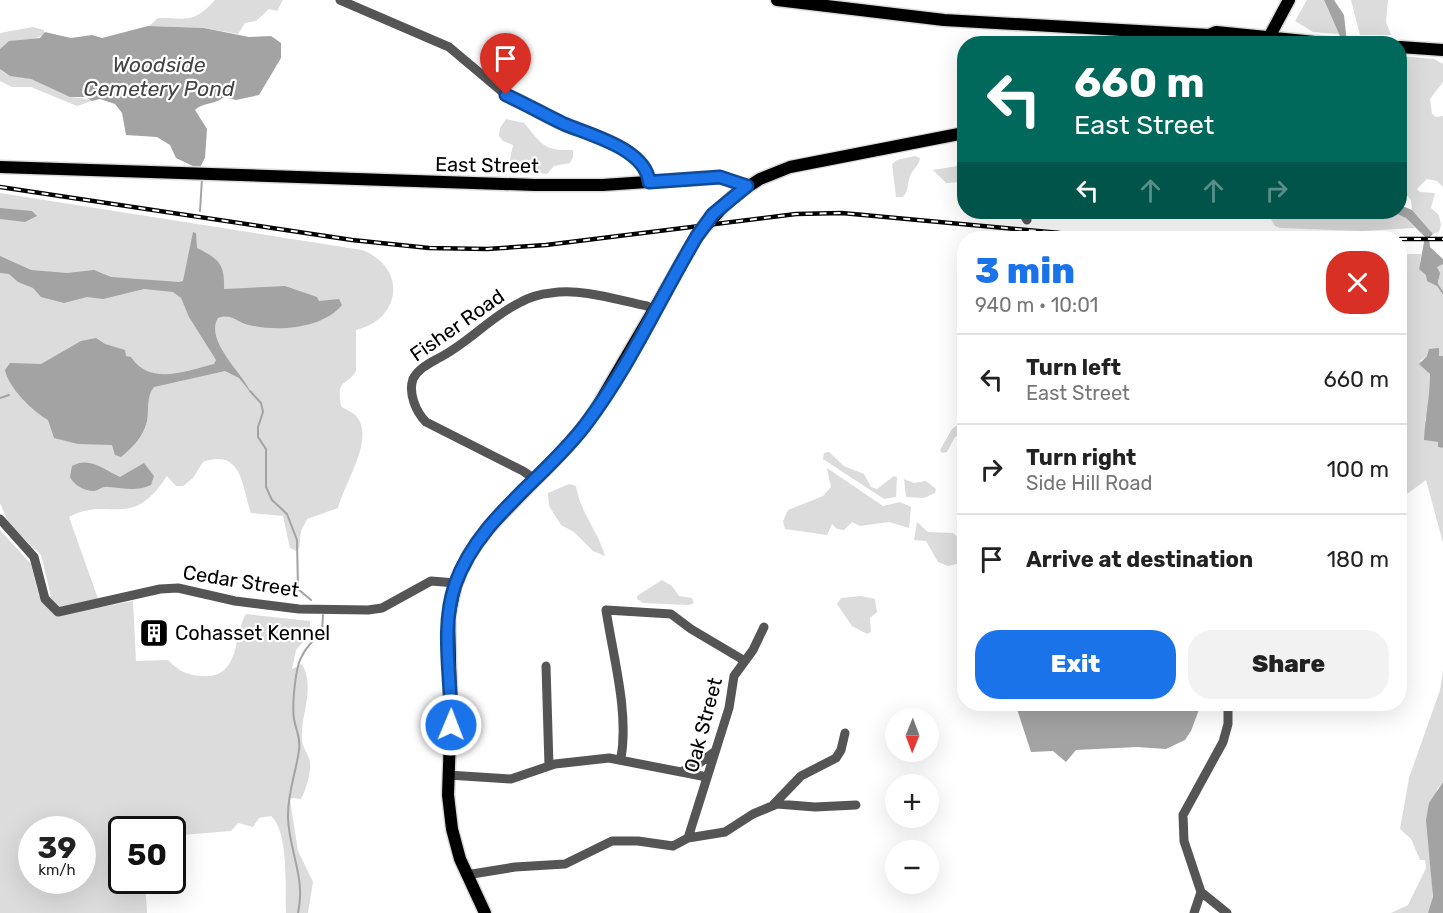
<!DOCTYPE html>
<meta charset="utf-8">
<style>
body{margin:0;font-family:Rubik,sans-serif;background:#f2f2f2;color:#222;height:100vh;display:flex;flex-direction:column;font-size:22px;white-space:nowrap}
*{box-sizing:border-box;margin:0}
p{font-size:20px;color:#767676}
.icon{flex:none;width:33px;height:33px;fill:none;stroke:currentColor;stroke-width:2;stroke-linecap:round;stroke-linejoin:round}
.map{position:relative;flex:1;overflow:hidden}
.details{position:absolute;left:957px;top:231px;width:450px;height:480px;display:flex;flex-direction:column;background:#fff;border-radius:24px;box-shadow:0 6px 24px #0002}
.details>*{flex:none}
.top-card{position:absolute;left:957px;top:36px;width:450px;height:183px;border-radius:24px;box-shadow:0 6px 24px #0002;background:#00695c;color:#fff;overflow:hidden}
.needle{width:39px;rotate:181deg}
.tools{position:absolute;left:885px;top:708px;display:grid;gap:12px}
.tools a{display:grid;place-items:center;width:54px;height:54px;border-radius:50%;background:#fff;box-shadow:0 6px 24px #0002;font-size:30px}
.speed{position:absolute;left:18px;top:816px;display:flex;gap:12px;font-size:30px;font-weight:700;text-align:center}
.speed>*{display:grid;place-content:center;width:78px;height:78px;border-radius:50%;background:#fff;box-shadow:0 6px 24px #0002;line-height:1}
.speed small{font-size:15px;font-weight:400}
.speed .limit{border:3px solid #111;border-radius:9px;background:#fff;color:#111}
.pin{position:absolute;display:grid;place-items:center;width:51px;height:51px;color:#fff;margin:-62px -26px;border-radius:50% 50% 50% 0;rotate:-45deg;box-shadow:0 0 6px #0007}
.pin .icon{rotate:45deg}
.me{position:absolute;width:66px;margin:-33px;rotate:1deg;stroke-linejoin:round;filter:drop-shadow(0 0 4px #0008)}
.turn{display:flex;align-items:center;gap:21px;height:126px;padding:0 18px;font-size:27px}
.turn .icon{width:78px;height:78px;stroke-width:2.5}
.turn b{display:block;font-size:42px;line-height:51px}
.lanes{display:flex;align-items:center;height:57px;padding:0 18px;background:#0003;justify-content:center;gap:30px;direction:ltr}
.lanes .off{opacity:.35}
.round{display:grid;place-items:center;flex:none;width:63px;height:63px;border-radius:24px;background:#f2f2f2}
.head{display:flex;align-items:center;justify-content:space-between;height:102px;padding:0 18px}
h1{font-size:36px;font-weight:800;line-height:45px;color:#1a73e8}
.cta{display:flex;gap:12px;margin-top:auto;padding:12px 18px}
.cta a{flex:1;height:69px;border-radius:24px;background:#1a73e8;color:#fff;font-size:24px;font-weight:800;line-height:69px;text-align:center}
.cta a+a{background:#f2f2f2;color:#222}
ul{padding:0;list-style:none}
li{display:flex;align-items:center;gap:18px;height:90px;padding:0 18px;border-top:2px solid #e0e0e0}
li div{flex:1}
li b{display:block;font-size:22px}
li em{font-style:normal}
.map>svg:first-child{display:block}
</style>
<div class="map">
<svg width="1443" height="913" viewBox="0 0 1443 913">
<rect width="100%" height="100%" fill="#fff"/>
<path fill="#dcdcdc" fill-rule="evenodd" d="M215 0H283L277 11 269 9 256 21 245 23 238 34 204 28 149 26 158 18C187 18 193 24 215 0Z
M1307 0H1324L1339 34 1313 32 1295 21Z
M1351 0H1388L1386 22 1391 35H1360Z
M33 27 44 30V34C31 44 14 34 0 49V33Z
M1400 56 1434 59 1443 64V82L1430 99 1432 114 1436 117 1443 116V187L1437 181 1427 179 1417 189 1420 192 1435 193 1431 208 1439 215 1441 225 1439 232 1433 234 1412 210 1411 200 1400 187V162L1404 155 1400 145Z
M0 69C9 78 20 76 31 79 44 84 56 91 69 96 77 99 84 97 92 101L77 106 31 87H12L0 81Z
M506 119 524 123C542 144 543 151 573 150V157L570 163 554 166 547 174 540 173 532 161 529 160 521 171 512 173 508 169 513 145 503 141 499 136 500 128Z
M915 156 920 158C919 166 913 169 910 176 907 184 909 190 903 197H896L892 164 897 160Z
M964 165V182L946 183 933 170Z
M0 193 362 250C407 267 402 319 356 330V371C347 387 336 377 341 406 345 410 352 411 356 416 376 437 344 484 338 508L307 519 301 531 299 548 296 551 290 548 283 516 251 513C242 488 243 448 203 462L193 478 183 486H176L167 476C131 532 109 495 69 517L101 607 133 601 136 661 168 660C177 670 187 675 201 676 242 680 233 633 246 614L310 621V634L296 650 292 669 302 664C316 690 300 714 302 741 303 749 310 756 310 763 311 773 306 790 301 799L292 798 290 800 298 851 313 882 308 913H286C285 890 289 831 271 816L259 818 253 827 238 823 231 831 182 835 173 840 172 830H122V880L145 881 147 913H0V530L31 564 39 596H51L41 555 9 524 0 503ZM32 830H82V880H32Z
M1267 212H1392L1406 218 1415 228 1362 231 1280 228 1275 226Z
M1400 254H1421L1419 269 1443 264V356H1427L1420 361 1430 374V408L1425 420 1439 442 1438 447 1443 448V543L1426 480 1400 499Z
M959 414 964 416V432L955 437 947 452 942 453 940 450 952 429 960 423Z
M829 452 844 466 864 474 871 487 877 489 894 476 897 477 896 497 884 499 823 459 824 453Z
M827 468 883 506 900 502 911 507 909 528 889 522 860 526 852 522 844 530 837 529 832 524 827 535 785 529 783 521 788 510 823 496 831 487Z
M904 479 914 483 926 481 936 489 935 493 924 498 906 497Z
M569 484 576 486C580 512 598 531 605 556L593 551 574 532 561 525 549 506 548 493Z
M917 522 928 532 953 533 964 542V562L948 566 938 562 926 541 914 540Z
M662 580 672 586 679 596 692 598 694 603 689 605 643 603 637 599V596Z
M861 596 875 599 877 612 870 618 871 632 867 634 852 626 837 604 841 598Z
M1443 670V782L1437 789 1431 864 1433 904 1428 913H1391L1408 905 1426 868 1425 860H1420L1411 839 1400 829 1409 778 1440 690Z"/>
<path fill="#a3a3a3" d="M1324 0H1334L1344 15 1347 43H1343Z
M148 26 204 28 249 37 271 36 281 43V58L259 95 236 100 224 97C215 105 203 102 195 110L207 129 205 158 199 169 176 158 170 145 157 137 126 135 122 113 115 104 100 99 92 101 85 97H70L31 79 10 76 0 69V49L9 41 40 38 45 32 71 38 92 35 102 38Z
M1400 205 1412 210 1433 234 1429 238 1430 247 1443 259V264L1437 267 1440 273 1437 286 1427 281 1426 275 1419 269 1425 237 1406 218 1392 212H1400Z
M0 208 32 211 37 216 25 222 0 219Z
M193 232 196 233 197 248C219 259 225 264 224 289L285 286 317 297 319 301 339 299 342 305C322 329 277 332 249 325 236 322 231 313 218 318 204 341 244 374 251 393L239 378 225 371 154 387C146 397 149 409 147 421 143 437 134 446 121 457L115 455 112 445 78 444 54 438 48 420C33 412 8 387 5 370L10 363 41 364 81 341 96 338 105 344 125 350 126 356 131 357C150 386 186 371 214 364L216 360 189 317 181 298 173 292 144 289 103 299 87 297 64 303 41 297 33 288 18 282 9 274 0 273V256L31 270 67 273 94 270 111 277 179 282 183 281Z
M1439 348V356H1443V448L1438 447V442L1424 440C1425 418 1430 398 1430 374L1419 364 1427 356 1429 349Z
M144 463 154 476 151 485C135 492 124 488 108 487 103 486 99 490 94 491 84 491 74 485 70 477L72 466C90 456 104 470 120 477Z
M1019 704H1210L1200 707 1191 731 1185 740 1166 749 1137 747 1076 750 1066 762 1053 751 1031 752 1016 706Z
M1443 782V913H1428L1433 897 1426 820 1429 803Z"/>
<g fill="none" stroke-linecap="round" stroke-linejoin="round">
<path stroke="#a3a3a3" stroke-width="2" d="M200 211 202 179
M1437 284 1443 293
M250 391 261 403 263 412 258 427V437L266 449V487L272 500 287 514 297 540 298 589 311 600
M0 398 9 395
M298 913C306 878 289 851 288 818 287 794 296 773 299 750 301 737 296 731 294 719 292 706 295 667 302 656 307 645 315 640 322 631L323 615"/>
<g stroke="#dbdbdb" stroke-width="15">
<path id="major" d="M777 0 944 20 1209 35 1216 32 1335 44
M1267 41 1289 0
M1400 47 1443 50
M0 167 535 185H603L720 177 747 186
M485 913 460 859 452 829 448 795 451 706 449 617 456 583 470 553 488 529 565 449 590 419 697 236 732 197 760 179 790 167 964 133"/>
</g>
<path stroke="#555" stroke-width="9" d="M340 0 449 47 506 95 565 124 621 148 645 170 649 182
M1022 212 1027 220
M536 480 523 471 426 422C416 412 408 393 413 379 418 369 428 364 437 359 468 344 491 316 521 302 530 297 541 294 551 293 582 288 617 300 647 306L655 310
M0 519 34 557 45 599 58 612 160 589 178 588 235 601 299 609 368 610 382 608 431 581 456 583
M546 666 549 766
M1309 704 1313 705
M621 758C629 712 613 656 606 610L671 614 691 629 745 661
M683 771 697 765 714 752
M448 775 511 779 555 764 609 758 707 777
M773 805 801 776 836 758 841 750 845 733
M688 838 729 708 734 676 753 650 764 627
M466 875 515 867 565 864 612 841H638L673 846 688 838 725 832 753 814 777 804 815 807 856 805
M1201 892 1227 913
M1194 913 1201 892 1184 841 1183 815 1223 742 1228 724V704"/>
<use href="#major" stroke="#000" stroke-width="12"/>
<g stroke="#000" stroke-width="4.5">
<path id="rail" d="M0 187 352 240 429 248 487 249 546 245 796 214 842 213 1060 233 1378 238
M1400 239H1443"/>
</g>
<use href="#rail" stroke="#fff" stroke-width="2" stroke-dasharray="7" stroke-linecap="butt"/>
</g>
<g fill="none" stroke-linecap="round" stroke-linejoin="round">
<g stroke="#114b97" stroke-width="15">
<path id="route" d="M451 725C452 680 440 629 455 585 478 518 545 479 586 424 630 366 660 298 697 236L713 214 747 186 720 177 649 182C646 149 590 135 564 124 545 115 526 104 506 95"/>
</g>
<use href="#route" stroke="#1a73e8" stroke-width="10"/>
</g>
<defs>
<g id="building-square" transform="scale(1.5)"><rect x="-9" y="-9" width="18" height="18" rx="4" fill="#000" stroke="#fff"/><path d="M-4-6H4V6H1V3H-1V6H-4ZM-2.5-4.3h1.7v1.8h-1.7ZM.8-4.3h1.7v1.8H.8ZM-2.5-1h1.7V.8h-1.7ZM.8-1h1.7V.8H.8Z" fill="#fff"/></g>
</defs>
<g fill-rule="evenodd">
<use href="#building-square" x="154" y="633"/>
</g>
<g text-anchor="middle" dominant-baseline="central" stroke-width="4.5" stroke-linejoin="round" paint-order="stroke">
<g font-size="20" fill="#000" stroke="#fff">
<text transform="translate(487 165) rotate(1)">East Street</text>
<text transform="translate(457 325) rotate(-35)">Fisher Road</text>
<text transform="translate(241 581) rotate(9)">Cedar Street</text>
<text transform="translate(703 725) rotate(-75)">Oak Street</text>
</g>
<g font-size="20" fill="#000" stroke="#fff" text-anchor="start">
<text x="175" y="633">Cohasset Kennel</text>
</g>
<g font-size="21" font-style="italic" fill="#444" stroke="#fff">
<text x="159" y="64">Woodside<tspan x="159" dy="24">Cemetery Pond</tspan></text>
</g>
</g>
</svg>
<div class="tools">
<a><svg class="needle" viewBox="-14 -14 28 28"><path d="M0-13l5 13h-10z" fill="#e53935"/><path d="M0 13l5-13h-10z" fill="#767676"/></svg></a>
<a>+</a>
<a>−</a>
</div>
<div class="speed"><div>39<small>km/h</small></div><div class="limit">50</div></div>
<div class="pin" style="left:506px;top:95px;background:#d93025"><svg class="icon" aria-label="arrive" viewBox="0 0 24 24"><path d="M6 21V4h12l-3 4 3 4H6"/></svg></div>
<svg class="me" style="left:451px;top:725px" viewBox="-20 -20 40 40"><circle r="17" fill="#1a73e8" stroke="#fff" stroke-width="3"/><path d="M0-11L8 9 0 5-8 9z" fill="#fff"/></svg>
<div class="top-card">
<div class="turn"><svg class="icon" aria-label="left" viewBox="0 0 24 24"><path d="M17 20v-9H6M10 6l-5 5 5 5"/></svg><div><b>660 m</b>East Street</div></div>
<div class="lanes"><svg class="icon" aria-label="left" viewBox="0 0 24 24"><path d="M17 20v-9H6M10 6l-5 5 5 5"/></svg><svg class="icon off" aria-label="ahead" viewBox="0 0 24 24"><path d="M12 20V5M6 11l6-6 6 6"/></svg><svg class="icon off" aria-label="ahead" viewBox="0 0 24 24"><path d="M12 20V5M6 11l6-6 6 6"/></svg><svg class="icon off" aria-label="right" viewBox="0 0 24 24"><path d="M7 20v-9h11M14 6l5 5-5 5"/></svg></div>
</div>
<section class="details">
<div class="head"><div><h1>3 min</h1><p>940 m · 10:01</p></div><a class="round" style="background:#d93025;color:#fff"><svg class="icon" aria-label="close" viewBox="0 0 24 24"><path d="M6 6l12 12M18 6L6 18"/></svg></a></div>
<ul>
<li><svg class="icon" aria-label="left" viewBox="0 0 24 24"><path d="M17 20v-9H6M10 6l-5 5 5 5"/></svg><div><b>Turn left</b><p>East Street</p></div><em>660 m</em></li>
<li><svg class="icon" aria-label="right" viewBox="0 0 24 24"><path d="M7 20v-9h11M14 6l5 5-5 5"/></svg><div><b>Turn right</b><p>Side Hill Road</p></div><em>100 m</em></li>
<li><svg class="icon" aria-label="arrive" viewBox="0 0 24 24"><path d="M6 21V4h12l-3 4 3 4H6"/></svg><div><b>Arrive at destination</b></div><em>180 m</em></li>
</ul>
<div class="cta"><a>Exit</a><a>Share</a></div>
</section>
</div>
